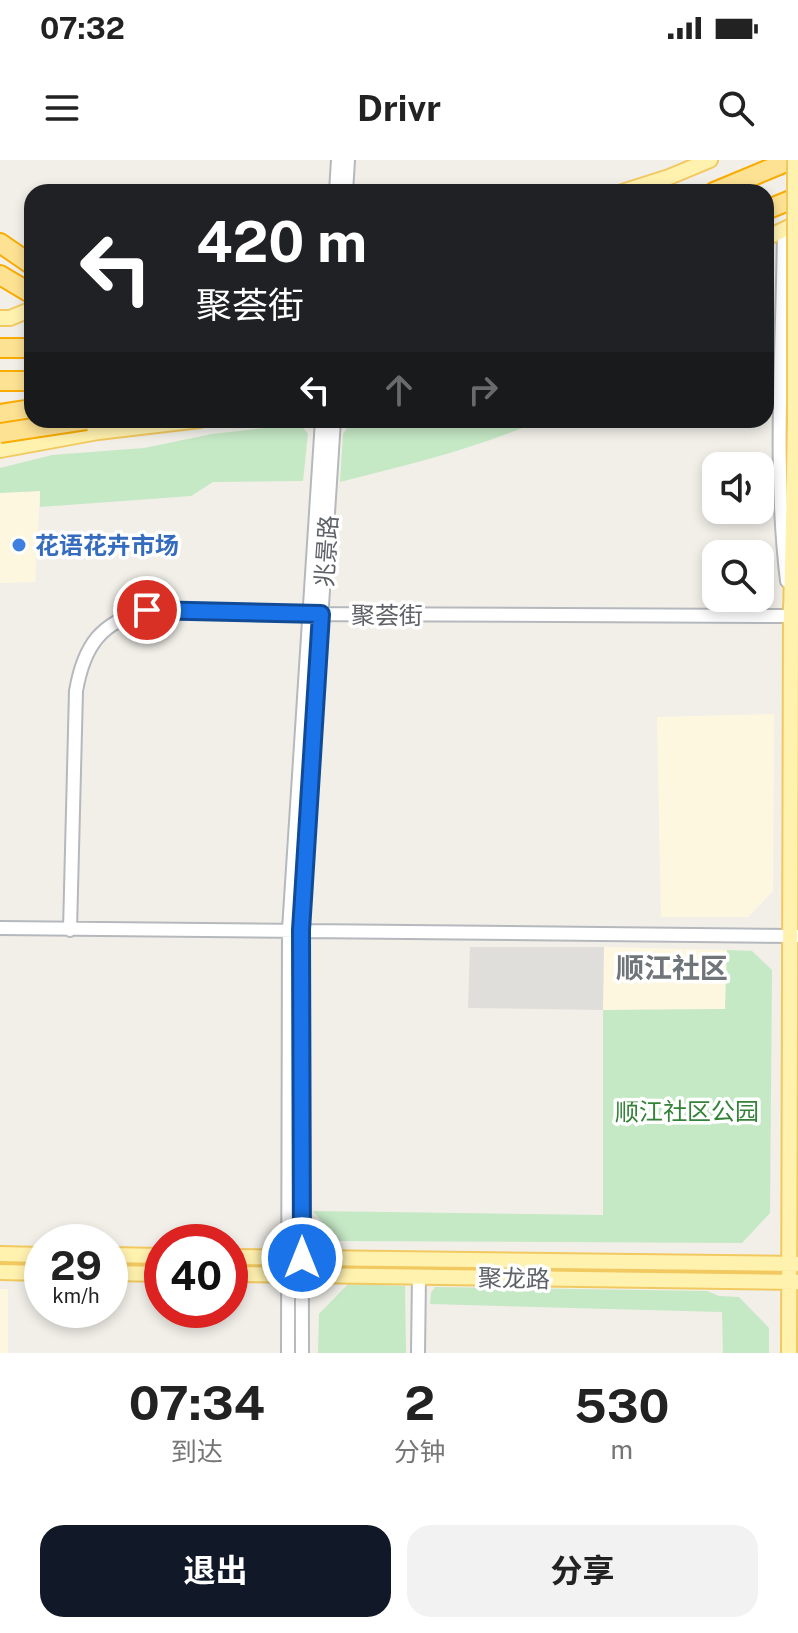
<!DOCTYPE html>
<html lang="zh">
<meta charset="utf-8">
<style>
body{margin:0;font-family:"Public Sans","Noto Sans SC",sans-serif;background:#f2f2f2;color:#222;height:100vh;display:flex;flex-direction:column;font-size:30px;white-space:nowrap}
*{box-sizing:border-box;margin:0}
p{font-size:26px;color:#767676}
.icon{flex:none;width:44px;height:44px;fill:none;stroke:currentColor;stroke-width:2;stroke-linecap:round;stroke-linejoin:round}
.map{position:relative;height:1193px;overflow:hidden}
.side{display:flex;flex-direction:column;background:#fff;flex:1}
.side>*{flex:none}
.guide{position:absolute;left:24px;top:24px;width:750px;height:244px;border-radius:24px;box-shadow:0 4px 12px #0003;background:#202124;color:#fff;overflow:hidden}
.controls{position:absolute;left:702px;top:292px;display:grid;gap:16px}
.controls a{display:grid;place-items:center;width:72px;height:72px;border-radius:16px;background:#fff;box-shadow:0 4px 12px #0003;font-size:40px}
.speed{position:absolute;left:24px;top:1064px;display:flex;gap:16px;font-size:40px;font-weight:700;text-align:center}
.speed>*{display:grid;place-content:center;width:104px;height:104px;border-radius:50%;background:#fff;box-shadow:0 4px 12px #0003;line-height:1}
.speed small{font-size:20px;font-weight:400}
.speed .limit{border:12px solid #d22;background:#fff;color:#111}
.pin{position:absolute;display:grid;place-items:center;width:68px;height:68px;color:#fff;margin:-34px;border:4px solid #fff;border-radius:50%;box-shadow:0 2px 8px #0007}
.me{position:absolute;width:88px;margin:-44px;rotate:0deg;stroke-linejoin:round;filter:drop-shadow(0 0 6px #0008)}
.turn{display:flex;align-items:center;gap:28px;height:168px;padding:0 40px;font-size:36px}
.turn .icon{width:104px;height:104px;stroke-width:2.5}
.turn b{display:block;font-size:56px;line-height:68px}
.lanes{display:flex;align-items:center;height:76px;padding:0 40px;background:#0003;justify-content:center;gap:40px;direction:ltr}
.lanes .off{opacity:.35}
.eta{display:flex;justify-content:space-evenly;align-items:center;height:136px;text-align:center}
.eta b{font-size:48px;font-weight:700;line-height:56px}
.primary-button{display:flex;gap:16px;margin-top:auto;padding:16px 40px}
.primary-button a{flex:1;height:92px;border-radius:24px;background:#111827;color:#fff;font-size:32px;font-weight:700;line-height:92px;text-align:center}
.primary-button a+a{background:#f2f2f2;color:#222}
.status{display:flex;justify-content:space-between;align-items:center;height:56px;padding:0 40px;background:#fff;direction:ltr}
.status svg{height:22px;fill:currentColor}
header{display:flex;justify-content:space-between;align-items:center;height:104px;padding:0 40px;background:#fff;font-size:36px;font-weight:700}
.map>svg:first-child{display:block}
</style>
<div class="status"><b>07:32</b><svg viewBox="0 0 49 12"><path d="M0 12V9h3v3zM5 12V6h3v6zM10 12V3h3v9zM15 12V0h3v12zM26 1h20v11H26zM47 4h2v5h-2z"/></svg></div>
<header><svg class="icon" aria-label="menu" viewBox="0 0 24 24"><path d="M4 6h16M4 12h16M4 18h16"/></svg>Drivr<svg class="icon" aria-label="search" viewBox="0 0 24 24"><circle cx="10" cy="10" r="6"/><path d="M15 15l6 6"/></svg></header>
<div class="map">
<svg width="798" height="1193" viewBox="0 0 798 1193">
<rect width="100%" height="100%" fill="#f1efe8"/>
<path fill="#fef7e0" d="M40 331 35 422 0 423V333Z
M774 554 773 731 748 757H661L657 557Z
M604 787 727 790 725 849 603 850Z
M0 1129H8V1193H0Z"/>
<path fill="#e0deda" d="M470 787H604L603 850 468 848Z"/>
<path fill="#c5e8c5" d="M353 260H542C477 288 409 305 340 322L343 274Z
M300 264 308 274 303 321 213 322 191 336 40 347V331L0 333V308L52 295 144 288 212 274Z
M727 790 752 791 772 810 770 1053 742 1083 338 1081 313 1051 603 1055V850L725 849Z
M348 1124 405 1126 406 1193H318L319 1154Z
M435 1127 707 1131 719 1136 739 1137 769 1168V1193H723L722 1152 430 1144 431 1133Z"/>
<g fill="none" stroke-linecap="round" stroke-linejoin="round">
<g stroke="#b5b8bc" stroke-width="16">
<path id="minor" d="M336 32 338 0
M346 32 348 0
M784 69C783 185 773 306 787 421
M0 768 798 776
M70 770 76 531C84 485 101 462 147 450L308 454 791 456 790 448
M288 1193 289 770 322 260
M302 1193 301 770 334 260
M418 1193 419 1116"/>
</g>
<g stroke="#f2c960" stroke-width="18">
<path id="major" d="M622 32 669 17 710 0
M766 78 798 63
M0 158H10L32 149
M0 290 98 272 200 260
M0 1094 42 1095
M110 1095 162 1096
M230 1097 798 1104
M0 1112 42 1113
M110 1113 162 1114
M230 1114 797 1122
M789 1193 791 456 795 263"/>
</g>
<g stroke="#f9ab00" stroke-width="22">
<path id="highway" d="M714 32 791 0
M766 50 798 37
M0 83 32 105
M0 115 32 134
M0 188H32
M0 221H32
M0 254 32 249"/>
</g>
<use href="#minor" stroke="#fff" stroke-width="12"/>
<use href="#major" stroke="#fff2af" stroke-width="14"/>
<use href="#highway" stroke="#fde293" stroke-width="18"/>
<g stroke="#f2c960" stroke-width="18" stroke-linecap="butt">
<path id="major-bridge" d="M795 0V263"/>
</g>
<g stroke="#f9ab00" stroke-width="22" stroke-linecap="butt">
<path id="highway-bridge" d="M0 273 86 260"/>
</g>
<use href="#major-bridge" stroke="#fff2af" stroke-width="14"/>
<use href="#highway-bridge" stroke="#fde293" stroke-width="18"/>
</g>
<g fill="none" stroke-linecap="round" stroke-linejoin="round">
<g stroke="#114b97" stroke-width="20">
<path id="route" d="M147 450 321 454 301 770 302 1098"/>
</g>
<use href="#route" stroke="#1a73e8" stroke-width="14"/>
</g>
<circle fill="#3f7fe0" stroke="#fff" stroke-width="3" cx="19" cy="385" r="8"/>
<g text-anchor="middle" dominant-baseline="central" stroke-width="7" stroke-linejoin="round" paint-order="stroke">
<g font-size="24" font-weight="bold" fill="#366cbe" stroke="#fff" text-anchor="start">
<text x="35" y="385">花语花卉市场</text>
</g>
<g font-size="24" fill="#5f6368" stroke="#fff">
<text transform="translate(326 391) rotate(-86)">兆景路</text>
<text x="387" y="455">聚荟街</text>
<text transform="translate(514 1118) rotate(1)">聚龙路</text>
</g>
<g font-size="24" fill="#348238" stroke="#fff">
<text x="687" y="951">顺江社区公园</text>
</g>
<g font-size="28" font-weight="bold" fill="#70757a" stroke="#fff">
<text x="672" y="807">顺江社区</text>
</g>
</g>
</svg>
<div class="controls">
<a><svg class="icon" aria-label="sound" viewBox="0 0 24 24"><path d="M4 9h4l5-4v14l-5-4H4zM17 9q2 3 0 6"/></svg></a>
<a><svg class="icon" aria-label="search" viewBox="0 0 24 24"><circle cx="10" cy="10" r="6"/><path d="M15 15l6 6"/></svg></a>
</div>
<div class="speed"><div>29<small>km/h</small></div><div class="limit">40</div></div>
<div class="pin" style="left:147px;top:450px;background:#d93025"><svg class="icon" aria-label="arrive" viewBox="0 0 24 24"><path d="M6 21V4h12l-3 4 3 4H6"/></svg></div>
<svg class="me" style="left:302px;top:1098px" viewBox="-20 -20 40 40"><circle r="17" fill="#1a73e8" stroke="#fff" stroke-width="3"/><path d="M0-11L8 9 0 5-8 9z" fill="#fff"/></svg>
<div class="guide">
<div class="turn"><svg class="icon" aria-label="left" viewBox="0 0 24 24"><path d="M17 20v-9H6M10 6l-5 5 5 5"/></svg><div><b>420 m</b>聚荟街</div></div>
<div class="lanes"><svg class="icon" aria-label="left" viewBox="0 0 24 24"><path d="M17 20v-9H6M10 6l-5 5 5 5"/></svg><svg class="icon off" aria-label="ahead" viewBox="0 0 24 24"><path d="M12 20V5M6 11l6-6 6 6"/></svg><svg class="icon off" aria-label="right" viewBox="0 0 24 24"><path d="M7 20v-9h11M14 6l5 5-5 5"/></svg></div>
</div>
</div>
<section class="side">
<div class="eta">
<div><b>07:34</b><p>到达</p></div>
<div><b>2</b><p>分钟</p></div>
<div><b>530</b><p>m</p></div>
</div>
<div class="primary-button"><a>退出</a><a>分享</a></div>
</section>
